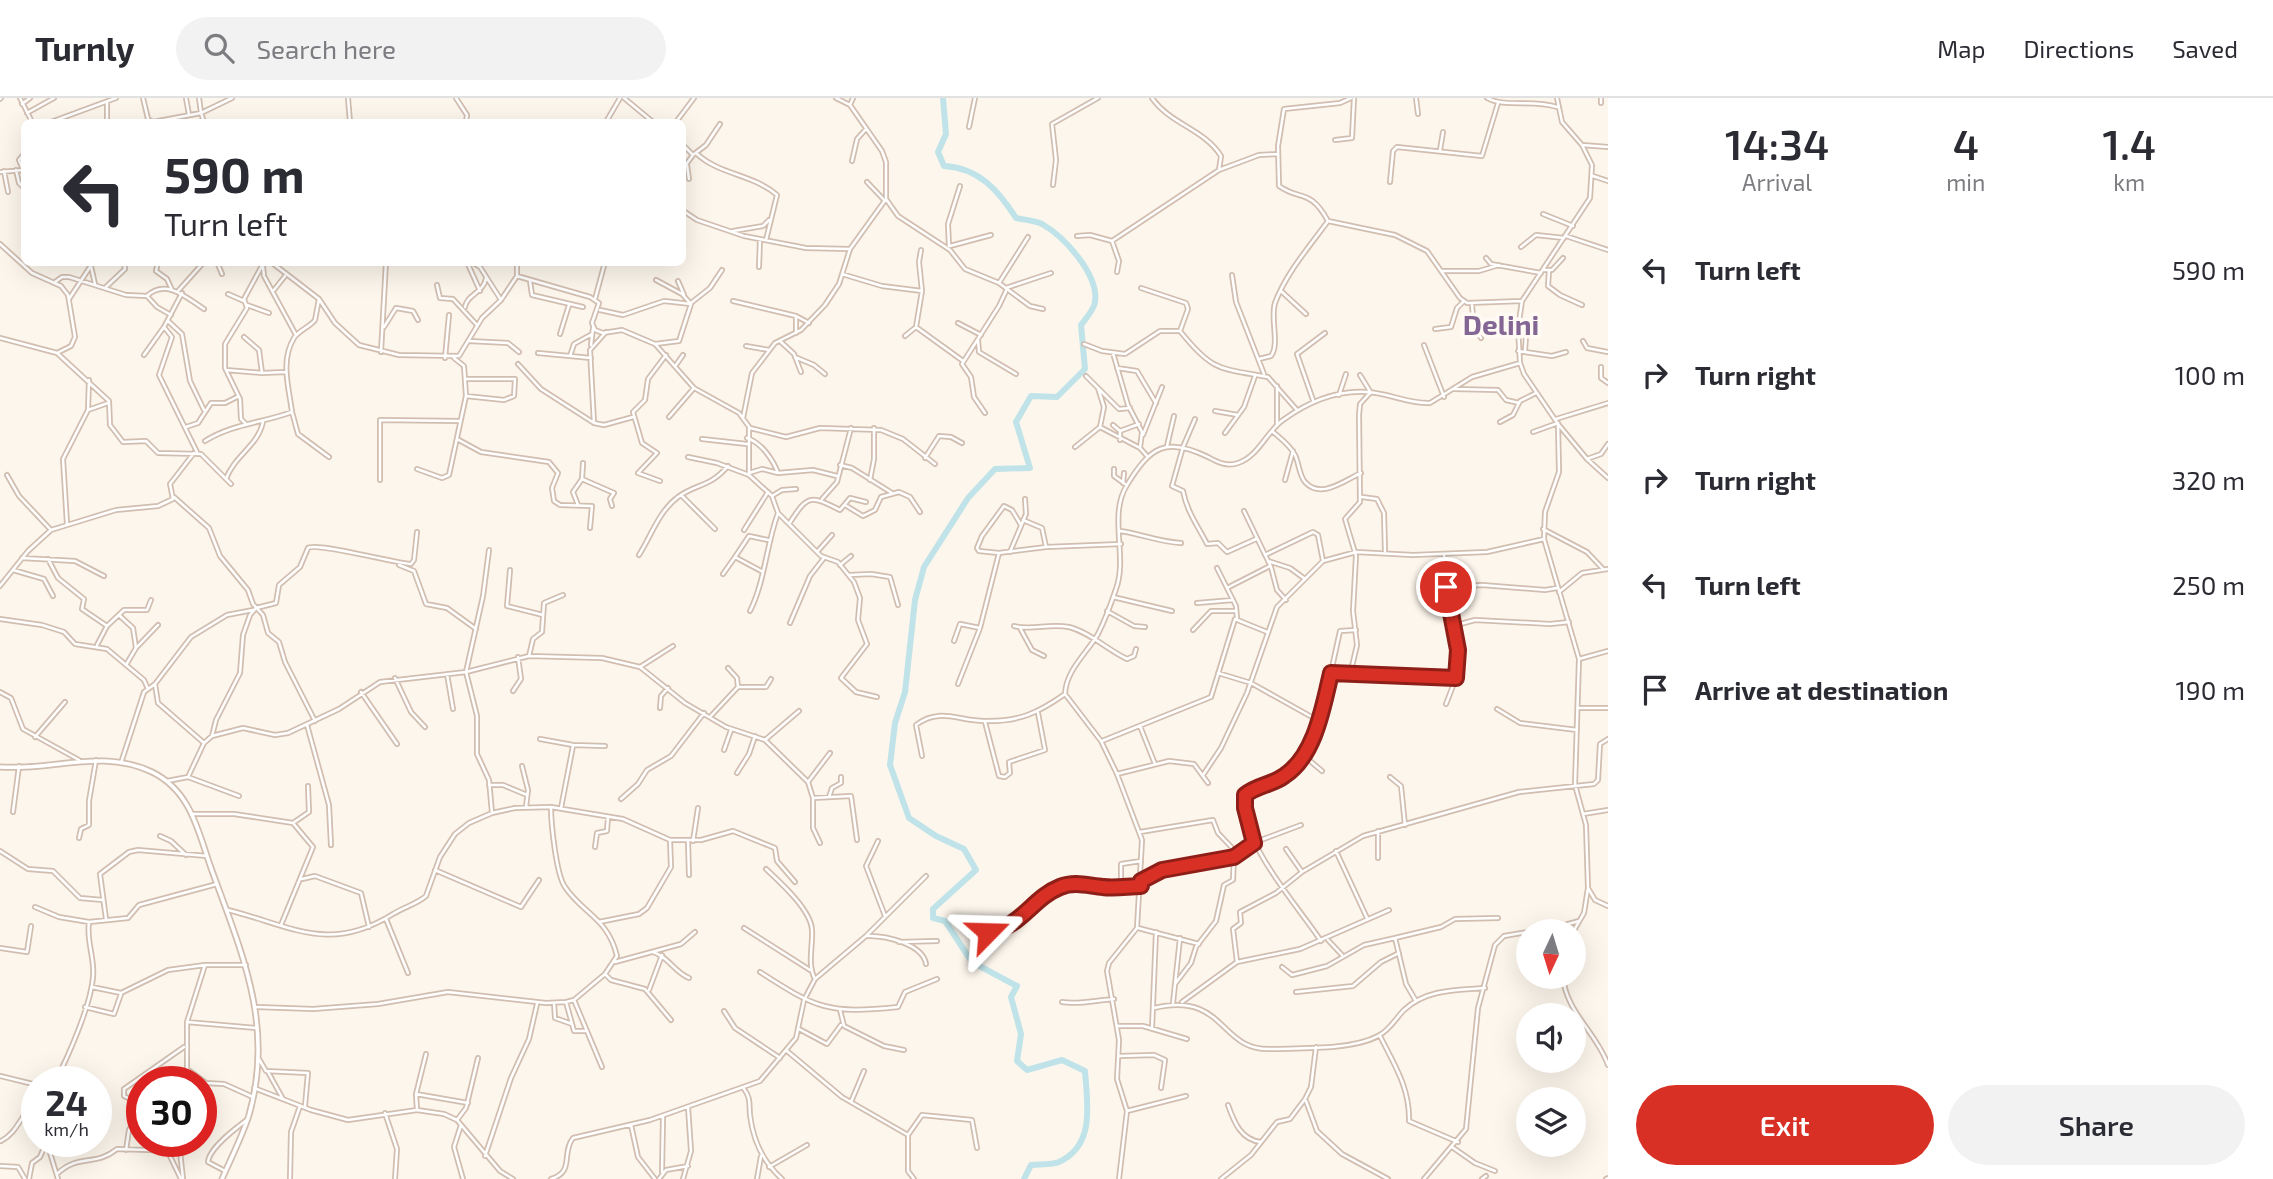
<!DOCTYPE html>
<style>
body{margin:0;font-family:"Exo 2",sans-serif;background:#f2f2f3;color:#2b2b33;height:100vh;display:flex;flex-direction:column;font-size:26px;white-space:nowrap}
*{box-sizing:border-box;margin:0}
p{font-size:23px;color:#7c7c81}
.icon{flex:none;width:38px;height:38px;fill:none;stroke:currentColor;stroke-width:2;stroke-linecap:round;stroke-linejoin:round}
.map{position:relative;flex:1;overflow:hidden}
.panel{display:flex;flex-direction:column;background:#fff;width:665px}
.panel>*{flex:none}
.guide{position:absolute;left:21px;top:21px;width:665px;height:147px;border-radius:10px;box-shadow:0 7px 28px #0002;background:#fff;color:#2b2b33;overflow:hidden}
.needle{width:46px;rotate:184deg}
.fabs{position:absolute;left:1516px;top:821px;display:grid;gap:14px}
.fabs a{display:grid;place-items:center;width:70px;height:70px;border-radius:50%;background:#fff;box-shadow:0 7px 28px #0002;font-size:35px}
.speed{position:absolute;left:21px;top:968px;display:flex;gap:14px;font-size:35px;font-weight:700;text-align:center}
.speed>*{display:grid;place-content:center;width:91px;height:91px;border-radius:50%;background:#fff;box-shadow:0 7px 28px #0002;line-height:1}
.speed small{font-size:18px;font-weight:400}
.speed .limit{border:10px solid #d22;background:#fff;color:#111}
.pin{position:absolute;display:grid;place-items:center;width:60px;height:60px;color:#fff;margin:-30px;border:4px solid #fff;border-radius:50%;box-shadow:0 2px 7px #0007}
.me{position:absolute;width:77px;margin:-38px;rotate:68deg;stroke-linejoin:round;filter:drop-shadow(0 0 5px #0008)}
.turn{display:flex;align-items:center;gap:24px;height:147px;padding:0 28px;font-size:32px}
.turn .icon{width:91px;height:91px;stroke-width:2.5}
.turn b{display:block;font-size:49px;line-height:60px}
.eta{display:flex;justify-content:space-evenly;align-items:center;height:119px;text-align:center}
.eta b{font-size:42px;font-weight:600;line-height:49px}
.primary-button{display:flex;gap:14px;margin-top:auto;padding:14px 28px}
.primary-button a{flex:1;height:80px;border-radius:42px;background:#d93025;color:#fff;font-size:28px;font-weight:600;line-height:80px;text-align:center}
.primary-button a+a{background:#f2f2f3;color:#2b2b33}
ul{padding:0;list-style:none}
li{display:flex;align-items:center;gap:21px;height:105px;padding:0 28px}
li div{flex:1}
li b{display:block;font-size:26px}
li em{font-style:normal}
header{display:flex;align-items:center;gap:42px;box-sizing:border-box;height:98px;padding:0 35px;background:#fff;border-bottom:2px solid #e1e1e2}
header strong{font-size:33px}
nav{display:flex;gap:38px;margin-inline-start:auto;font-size:24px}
.search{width:490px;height:63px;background:#f2f2f3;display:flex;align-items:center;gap:18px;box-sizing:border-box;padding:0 24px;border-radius:38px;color:#7c7c81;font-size:26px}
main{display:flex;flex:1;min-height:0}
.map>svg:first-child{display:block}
</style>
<header>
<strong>Turnly</strong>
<div class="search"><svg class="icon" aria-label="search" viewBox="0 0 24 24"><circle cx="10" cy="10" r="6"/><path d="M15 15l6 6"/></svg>Search here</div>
<nav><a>Map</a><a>Directions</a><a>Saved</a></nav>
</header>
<main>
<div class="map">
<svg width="1608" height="1081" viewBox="0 0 1608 1081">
<rect width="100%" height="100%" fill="#fdf6ec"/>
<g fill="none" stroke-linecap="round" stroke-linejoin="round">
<path stroke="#bfe3e8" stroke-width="6" d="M943 0 946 36 938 54 944 68C979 70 998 92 1016 120 1024 122 1034 122 1042 126 1065 139 1099 177 1095 204 1094 212 1086 220 1081 227L1085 271 1057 299 1031 298 1016 324 1030 370 995 371 968 400 924 469 915 502 905 594 895 625 890 667 909 720 936 738 964 751 976 772 933 811V820L945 823 972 864 1017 888 1011 899 1021 936 1017 963 1027 972 1062 962 1085 973C1087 1005 1096 1047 1059 1064 1052 1067 1039 1066 1031 1067L1024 1081"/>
<g stroke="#d1beb0" stroke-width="6">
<path id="minor" d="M20 0 32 24
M143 0 148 21 153 24
M186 0 189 17
M199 0 201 15 232 0
M348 0 350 24
M456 0 467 17 466 24
M624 0 653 24
M1416 0 1418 16
M1487 0C1505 10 1532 1 1557 9
M1557 0 1562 24 1582 47 1592 67 1590 100 1522 203 1518 230 1520 265 1524 276 1558 326 1559 374 1545 414 1544 441 1579 561 1575 687 1586 727 1588 790 1584 815 1573 834
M1601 0V5
M0 1 1 0
M107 4V24
M22 6 30 0
M850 7 853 0
M27 15 54 0
M51 24 116 0
M153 24 201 15 204 24
M606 24 620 0
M676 24 694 0
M969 29 975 0
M1335 42 1352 40 1354 0
M682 46 693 57 682 72
M1582 47 1608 49
M1440 52 1443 34
M697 56C720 77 753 76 777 97L766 142
M693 57 706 47 720 26
M852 63 857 41 866 31
M687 67 689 81
M16 72 19 85 24 90
M23 72 19 62 24 56
M1219 72 1259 57 1278 56
M4 73 8 94
M0 74 24 72
M1593 78 1608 83
M867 84 885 103
M1390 84 1393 53 1397 49 1482 58 1498 5
M1053 87 1056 62 1052 26 1098 0
M886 101 898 118 950 152 965 171 999 185 1007 191 999 208 962 266 971 279 974 299 985 315
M682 112 697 122 744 138 806 150 850 151
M1543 116 1573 128
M1328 123C1310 90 1300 103 1279 88L1278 48 1284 11 1340 5 1351 0
M733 133 763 128 769 122
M1077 138 1090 137 1112 143 1219 72 1221 58C1204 31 1170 26 1152 0
M1566 138 1608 152
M1112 143 1119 163 1117 174
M0 146 32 175 61 188 68 197 75 239 71 248 57 255
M949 148 948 126 960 88
M950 148 991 137
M1521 149 1536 137 1564 140
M1486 160 1491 166 1541 175
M90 164 95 186
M158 164 156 173 167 181 172 192
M217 164 222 176
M271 164 319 201 335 225 359 247 399 257 459 258 482 220 501 202 517 178 590 199 599 205 592 225 595 232 603 235 622 232 655 246 694 290 739 315 750 330 786 339 820 330 881 332 903 341 935 366
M467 164 480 193
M472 164 480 169 501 202
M263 169 264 178 296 237
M759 169 760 141
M1544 172H1552L1563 160
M1442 173H1479L1499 167
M1549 173 1548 188 1560 197 1582 207
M842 176 882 188 922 193
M1232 177 1236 204 1264 276
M517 178V164
M530 183 532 197 583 209
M678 183 684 197
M55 184 62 179H69L126 197 147 198 157 209 171 217
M999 185 1028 139
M437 187 440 200 453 201 477 227
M106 189 125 171 124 164
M1006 190 1051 175
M1141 190 1186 205 1188 211 1180 233
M1007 191 1030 208 1043 211
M274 192 285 178
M178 193 204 164
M1281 193 1306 216
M228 196 244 203
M147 198C166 180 187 200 204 211
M69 201 90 169
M595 201 605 164
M733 203 796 218 809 225
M691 205 710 190 722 172
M247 207 269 215
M1472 207 1474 230 1481 240
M465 209C467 196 484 195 486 180
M600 212 623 217 664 203 691 206
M796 218V235
M168 223 182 236 190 283 204 312
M958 225 981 237
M164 229 172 239 159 277 197 354
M384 229 396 210 413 213 418 222
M916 229 922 193 919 164 921 152
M1435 231 1451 229 1457 210 1464 203
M1519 231 1526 238 1525 253
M560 236 569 207
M905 238 916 229 963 263
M244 239 259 252 262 275 286 274
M0 240 57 255 109 303 110 327 123 344 146 343 158 355 201 356 231 386
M978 242 979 254 1016 276
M469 243 508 245 519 254
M780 243 794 256 801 274
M1583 243 1587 250 1608 254
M655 246 679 243 691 206 682 196 656 182
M1084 246 1102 253 1125 256 1160 233H1180C1212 273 1218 270 1268 279L1297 312
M591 247 593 230
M1424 247 1444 299
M746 248 769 252
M1518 253 1552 258 1566 254
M381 254 386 164
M538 255 591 260
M1113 255 1128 307 1142 334 1140 350
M144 257 164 229 182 195
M570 258 574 246 592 236
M795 259 814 267 825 276
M445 260 449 217
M1259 261 1271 258C1280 246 1270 221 1275 205 1286 175 1310 148 1328 123L1395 137 1427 153 1460 200 1467 205 1522 203
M518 266 541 291 594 325 604 327 633 319
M676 267 683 257
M1601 269V280L1608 285
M1117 270 1137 273 1156 305
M226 272 262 275
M1360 277 1371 295
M1086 278 1119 311 1130 310
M466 281H515L514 298 504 302 466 298
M1277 288V326
M1098 290 1104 309 1100 329 1140 350 1147 358
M1454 291 1498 292 1506 302 1519 305
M1339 297 1346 276
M1313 302 1297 256 1325 235
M88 312 108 305
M1215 313 1238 317
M292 314 298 336 329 359
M669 319 694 290
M743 320 752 275 775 245 801 232 825 207 839 186 850 151 886 101V64L882 53 850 7 836 0
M1195 321 1183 349 1172 388 1183 393C1187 414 1198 428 1207 446L1218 445 1227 454 1256 441
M1556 321 1608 305
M1500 324 1513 317 1520 303 1536 295
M594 325 590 252 606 234
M246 326 241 321 240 301 225 270V246L247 210 244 201 264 164
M1558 326 1587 361 1608 380
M1113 327 1120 333V342
M186 329 198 325 211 305H225L237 299
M749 329V377L772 398 778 415 821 458 838 464 854 484 860 500 858 522 867 546 841 580 856 594 877 599
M1120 333 1139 326
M1272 333C1280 340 1290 347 1295 357 1299 365 1299 377 1305 384 1321 402 1345 382 1361 375
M1533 334 1558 325
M1225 335 1244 309 1255 278
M1143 337 1162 289
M747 340C762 345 773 362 778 375
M457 341 481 354 549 364 558 375 552 390 554 403 560 407 592 408 590 430
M702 341 747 346
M205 343C232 326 262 325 292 314 289 290 280 263 294 240 299 232 310 229 315 222L319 201
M1167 348 1174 318
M1075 349 1100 329
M688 359 717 365 749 377
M925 360 939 338 951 339 962 345
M1587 361 1601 356 1608 346
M840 367 852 370 892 395
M417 371 442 380 449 377 466 298 464 268 454 260
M1114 371V378L1125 386
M749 375 762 371 778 375 813 372 837 378
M7 377 19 398 51 432
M226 381C234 358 258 348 263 324
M582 381 614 395 610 401 612 408
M380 382V322L460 323
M870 382 874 361V330
M1285 382 1293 353
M660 383 638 375 657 355 642 345 633 314 645 302 648 281 666 257
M1123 385 1124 375
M681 397 715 431
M772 398 782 392 796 391
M174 399 209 430 220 458 248 492 253 506 263 517 268 535 279 544 285 564 315 623
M1362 399 1377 401 1384 415 1385 453
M822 401 837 384 851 330
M578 407 573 394 582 381 583 365
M845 407 863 418 875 412 881 399 899 394 910 399 920 414
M1244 413 1271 469 1277 492 1286 502
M1023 422 1042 430 1046 449
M67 426 63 361 88 312 89 282
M789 426C808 396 810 397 840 412L850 400 866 404
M1543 431 1587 454 1603 471
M744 432 768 394
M1120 433C1142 436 1159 444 1181 445
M489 452 483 498 466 574 477 618V656L489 682 492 715
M817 454 832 437
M1010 454 1026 416 1025 401
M999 455 979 453 977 450 982 438 1004 408 1012 412 1021 427
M639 457C651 438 659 413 678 399 697 385 709 390 728 368
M1265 457 1313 434 1318 437 1323 463
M735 459 749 438 768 442
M22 460 75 463 104 478
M48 461 58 480 84 501 82 511 107 528
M1268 463 1290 470 1305 481
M399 467 414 473 426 506 447 510 476 531
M840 467 851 458
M1217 470 1236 508 1237 520
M13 472 44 481 53 498
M510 472 507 508 543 517
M723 476 735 459 763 474
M849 477 871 476 890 479 898 507
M0 488 28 453 51 432 116 412 158 408 173 401 170 386 194 355
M1446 489 1482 487 1545 492 1557 490
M1227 490 1270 468
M1559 494 1582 475 1608 471
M1113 499 1172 513
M1197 505 1233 502
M750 513C765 483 766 448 778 415
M1107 513 1134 528 1145 529
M120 518 133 530 136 550
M0 521 42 527 64 534 75 546 107 551 144 582 148 591
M790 525 810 478 824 460
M1014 528C1032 533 1048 525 1069 529 1089 534 1108 552 1127 561L1134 558 1136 551
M1453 528 1475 522 1550 526 1569 524
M1020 530 1032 552 1044 558
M1193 532 1211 513H1236
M954 543 960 526 980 530
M97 547 107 528 124 512H147L151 502
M529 558 533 541 542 534 544 505 563 497
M1579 561 1608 553
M126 567 136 550 158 527
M640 569 673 548
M1331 574 1340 533 1356 532
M1218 575 1251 585 1319 623
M447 576 453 611
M1350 577 1357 547 1353 513 1356 458 1345 421 1360 404 1359 317 1360 306 1369 296
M395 580 411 614 425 629
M155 586 158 605 204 645
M958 586 980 530 999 455 1046 449 1121 446
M738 589H766L771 581
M513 593 521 581 518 559
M0 594 11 600 23 631 79 662
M361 594 397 646
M1446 606 1456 580
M660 610 661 598 668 590
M1578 610H1608
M1497 611 1520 625 1577 632
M710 619 738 589 737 580 728 570
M985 624 999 678 1005 679 1010 675 1009 664 1045 652 1038 615
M307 627 329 707 331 747
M1140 628 1155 666
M212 638 216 622 240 575 243 537 250 517 256 510 276 505 279 487 300 469 308 450C316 444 394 465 411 466L414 462 417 434
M35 639 65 604
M540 641 573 647 605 648
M765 642 799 613
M1102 643 1211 599 1235 521 1267 534
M724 652 731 632
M1303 657 1322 673
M922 658 916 627C939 609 959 623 984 623 1019 624 1038 615 1065 596
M121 665 144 594 155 586 191 539 227 517 253 512
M522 668 528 692 526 709
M737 675 749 656 755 638
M1117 676 1169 663 1194 666 1208 685
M1203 677 1221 650 1247 595 1277 509 1323 463 1356 454 1413 457 1487 454 1544 441
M188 679 239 698
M1390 679 1401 688 1405 727
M167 683 188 679 204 645 212 638 243 630 275 637 288 635 339 611 380 584 466 574 529 558 602 560 640 569 685 605 726 629 765 642 808 684 813 700V730L820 745
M808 684 830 655
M489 687H503L527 697
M829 699 832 690 841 685V679
M813 700 851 698 857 742
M621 701 638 686 647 672 671 658 704 615
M561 710 573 648
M13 714 19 668
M193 716H234L293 725 313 749 281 827
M1583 716 1608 712
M293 725 309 714 308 688
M1140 734 1213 722 1218 735 1238 756
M160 738 171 743 186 757
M79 740 81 731 89 727V703L96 662
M688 743 689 777
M693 743 698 710
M878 743 866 768 885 818
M595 749 597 735 607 733 608 719
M1286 751 1302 774
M0 753 28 771 53 773 80 800 103 802
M1336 753 1367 820
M1378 760V733
M766 771C781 785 811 812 812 832 813 849 807 866 815 881
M435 772 521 809 539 782
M302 781 315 778 361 795 369 829
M1141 783 1162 772 1234 759
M1121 788V766L1141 763
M1588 790 1595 802 1608 808
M35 809 59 819 89 824
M228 812C292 828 329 856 393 816 404 809 417 806 426 798L440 759 455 736 469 725 492 715 515 710 551 709 623 721 670 742H701L733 733 775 750 777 763 795 784
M106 821 100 776 129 754 138 752 207 758
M386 821 408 875
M599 824 639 816 647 810 671 769 670 742
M744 830 810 872
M1138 830 1199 846
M1543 833 1579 823
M988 834C1021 830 1032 800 1060 789 1075 783 1089 788 1103 789 1115 791 1129 788 1141 788
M866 838 926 778
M1395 840 1441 829 1455 821 1498 820
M1328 842 1342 857
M1321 843C1296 805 1238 743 1245 697 1257 687 1272 686 1284 678 1315 658 1323 609 1331 575L1456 580 1458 552 1446 489 1444 456
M899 844 937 843
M0 850 27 854 31 828
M653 854C669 859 674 874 689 880
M615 864 681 846 695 834
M1237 864 1233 831 1241 825 1240 814 1276 795 1302 774 1363 738 1519 694 1594 686 1598 682 1600 646 1608 641
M205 867 187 924V971L206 985 224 986 253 999
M1282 869 1292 877 1327 868 1364 847 1395 840 1406 886 1416 903
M760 874C817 911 829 916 898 909L905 894 937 881
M605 876 611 882 645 891 671 922
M1563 878C1565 913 1597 935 1608 967
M1175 886 1191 865 1196 849 1216 823 1224 787 1233 782 1234 759 1253 745 1301 727
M92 889 121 895 168 872 205 867H246
M649 892 662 857
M1296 894 1353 888 1381 864 1399 855
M574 902 602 969
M566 904 574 933H586
M1062 904C1079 907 1096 902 1114 901
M1182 904 1237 864 1300 851 1389 812
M554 905 555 920 572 926
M1173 905 1180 840
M85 909 114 916 121 896
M257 909 313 911 378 906 448 894 546 905 566 904 574 902 605 876 617 858C608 820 583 816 565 789 556 776 551 725 551 709
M1154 910C1227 893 1218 954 1272 951 1302 950 1352 952 1378 938 1390 932 1395 921 1404 912 1426 891 1457 892 1485 890
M840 912 844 928 884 948 904 952
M724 913 735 930 780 960
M187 924 257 930
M1118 928H1143L1187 941
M799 931 827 946 841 927
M1152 931 1156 834
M1380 938C1394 966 1410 990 1409 1023L1458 1044
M787 953 842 999 908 1037V1073L914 1081
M1119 958 1154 957 1165 962 1161 990
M259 961 266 973 308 975 305 1008
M268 974 283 1001
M0 978 37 987
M55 984C68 959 91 907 93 879 95 860 86 843 89 824L128 820 139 807 217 786
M254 990 311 1012 348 1022 417 1012 444 1016 457 1022 500 1073 513 1081
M744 991C751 1000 749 1006 750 1017 753 1043 763 1064 782 1081
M416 996 468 1005
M1306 1003 1317 1033 1342 1056 1388 1081
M851 1004 864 973
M142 1007 124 998V991L184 949
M1228 1007C1234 1024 1241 1042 1261 1044
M417 1012 416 996 426 956
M1127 1013 1186 998
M385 1015 397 1051 395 1081
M24 1018 37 1025
M457 1022 466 1010 478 960
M461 1027 454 1049 463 1081
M631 1027 638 1059 655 1081
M908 1037 922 1017 972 1022 977 1050
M1 1043C19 1034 21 1014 37 1003
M183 1043 180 1053 183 1081
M47 1045 58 1081
M1452 1049 1475 1065 1495 1073
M126 1052 129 1032 142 1010
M168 1054 181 1081
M485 1058 511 980 529 941 537 906
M0 1068 18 1069 25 1081
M769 1069 807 1047
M225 1073 208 1064C209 1050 236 1030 248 1021
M662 1074 663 1018
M57 1076C79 1055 95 1069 117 1051L180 1053
M29 1081 32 1065 40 1059 47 1043
M290 1081 291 1034 300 1008
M551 1081C575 1074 561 1055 573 1040L650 1022 760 983 796 940 804 902 815 881 866 838C885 837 923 846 926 866
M659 1081 666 1072 688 1068
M683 1081 691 1053 688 1009
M757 1081 761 1058
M1119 1081 1127 1013 1117 981 1119 942 1107 873 1109 865 1137 830 1142 742 1117 676 1101 643 1065 596C1066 572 1087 555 1098 536 1105 522 1111 506 1116 491 1128 459 1108 417 1127 387 1150 349 1166 338 1208 359 1217 364 1227 369 1238 365 1258 359 1267 333 1283 322 1308 304 1336 292 1367 294 1389 295 1408 306 1430 305L1472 279 1520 265
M1221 1081 1251 1057 1277 1024 1290 1021 1305 1001 1311 989 1316 949
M1424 1081 1466 1031 1478 910 1495 847 1504 838 1528 834
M1482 1081 1486 1078
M1606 1081 1608 1080"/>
</g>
<g stroke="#d1beb0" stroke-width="7">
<path id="tertiary" d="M0 669C52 673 102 650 152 674 191 693 198 733 211 770 241 853 275 927 249 1017 242 1039 231 1060 222 1081"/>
</g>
<use href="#minor" stroke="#fff" stroke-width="2.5"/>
<use href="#tertiary" stroke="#fff" stroke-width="3.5"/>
</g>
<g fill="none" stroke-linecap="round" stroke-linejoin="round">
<g stroke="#8d1f18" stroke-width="18">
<path id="route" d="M988 834C1021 830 1032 800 1060 789 1075 783 1089 788 1103 789 1115 791 1129 788 1141 788V783L1162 772 1234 759 1254 745 1245 710V697C1257 687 1272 687 1284 678 1315 658 1323 609 1331 575L1456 580 1458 552 1446 489"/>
</g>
<use href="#route" stroke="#d93025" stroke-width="12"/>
</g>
<g text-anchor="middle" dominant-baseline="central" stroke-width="7" stroke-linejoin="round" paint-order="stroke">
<g font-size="28" font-weight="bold" fill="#846695" stroke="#fffaf3">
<text x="1501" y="226">Delini</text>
</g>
</g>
</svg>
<div class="fabs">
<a><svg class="needle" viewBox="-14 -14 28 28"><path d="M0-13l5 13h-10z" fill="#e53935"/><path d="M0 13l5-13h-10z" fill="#7c7c81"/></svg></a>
<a><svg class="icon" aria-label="sound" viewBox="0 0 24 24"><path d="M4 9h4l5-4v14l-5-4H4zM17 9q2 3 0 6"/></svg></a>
<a><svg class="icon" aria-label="layers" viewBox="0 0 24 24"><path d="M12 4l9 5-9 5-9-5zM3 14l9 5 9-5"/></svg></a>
</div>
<div class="speed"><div>24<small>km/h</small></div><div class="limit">30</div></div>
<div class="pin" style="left:1446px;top:489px;background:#d93025"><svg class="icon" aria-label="arrive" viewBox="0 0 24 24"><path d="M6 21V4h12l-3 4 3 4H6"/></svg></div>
<svg class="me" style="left:988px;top:834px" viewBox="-20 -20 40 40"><path d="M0-17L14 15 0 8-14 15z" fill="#d93025" stroke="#fff" stroke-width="4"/></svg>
<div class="guide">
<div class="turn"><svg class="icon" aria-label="left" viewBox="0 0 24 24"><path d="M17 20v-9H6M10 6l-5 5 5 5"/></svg><div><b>590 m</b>Turn left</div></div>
</div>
</div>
<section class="panel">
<div class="eta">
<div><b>14:34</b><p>Arrival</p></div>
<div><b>4</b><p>min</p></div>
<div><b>1.4</b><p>km</p></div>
</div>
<ul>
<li><svg class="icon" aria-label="left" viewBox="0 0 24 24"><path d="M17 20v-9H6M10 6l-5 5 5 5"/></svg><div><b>Turn left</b></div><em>590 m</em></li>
<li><svg class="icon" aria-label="right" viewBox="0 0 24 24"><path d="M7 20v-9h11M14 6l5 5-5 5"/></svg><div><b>Turn right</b></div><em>100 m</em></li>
<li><svg class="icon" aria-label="right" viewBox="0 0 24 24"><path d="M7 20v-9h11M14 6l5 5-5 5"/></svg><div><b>Turn right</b></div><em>320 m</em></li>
<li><svg class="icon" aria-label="left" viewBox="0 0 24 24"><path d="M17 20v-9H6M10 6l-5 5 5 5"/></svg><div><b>Turn left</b></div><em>250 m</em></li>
<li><svg class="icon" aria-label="arrive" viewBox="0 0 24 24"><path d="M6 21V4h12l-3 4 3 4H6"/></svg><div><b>Arrive at destination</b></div><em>190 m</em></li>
</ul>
<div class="primary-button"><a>Exit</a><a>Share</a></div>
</section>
</main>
